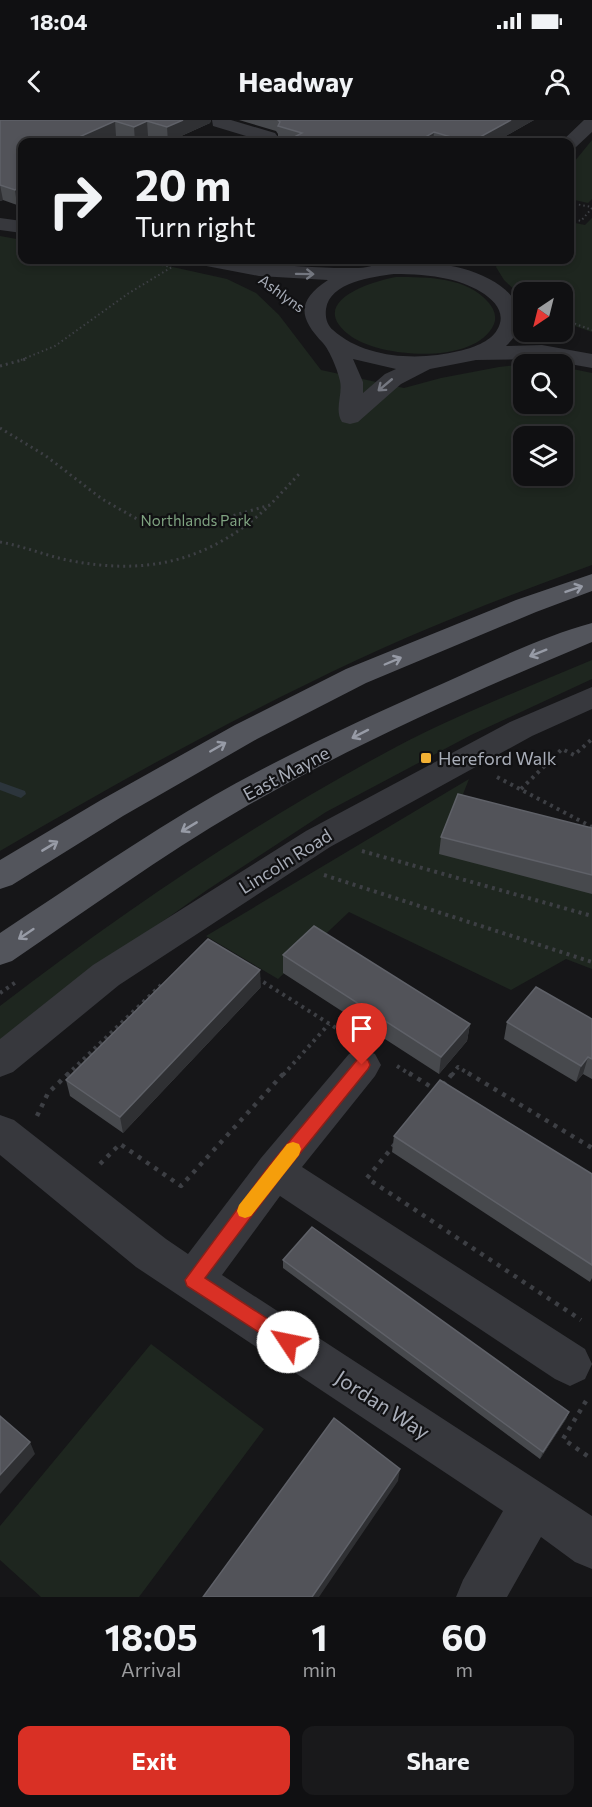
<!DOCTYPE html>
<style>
body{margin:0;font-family:Commissioner,sans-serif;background:#19191b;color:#f1f3f6;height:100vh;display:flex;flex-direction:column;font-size:22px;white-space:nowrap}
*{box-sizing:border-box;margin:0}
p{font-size:20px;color:#9c9d9f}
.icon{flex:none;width:33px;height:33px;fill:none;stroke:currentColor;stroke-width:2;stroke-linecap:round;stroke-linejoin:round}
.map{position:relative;height:1477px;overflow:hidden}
.panel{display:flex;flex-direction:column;background:#101012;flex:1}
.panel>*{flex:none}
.guide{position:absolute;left:18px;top:18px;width:556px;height:126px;border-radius:12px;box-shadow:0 3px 9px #0003,0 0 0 2px #303032;background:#101012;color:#f1f3f6;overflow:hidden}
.needle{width:39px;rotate:215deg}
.fabs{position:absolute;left:513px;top:162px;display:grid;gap:12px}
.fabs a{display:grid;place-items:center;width:60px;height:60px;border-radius:12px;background:#101012;box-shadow:0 3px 9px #0003,0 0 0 2px #303032;font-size:30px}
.pin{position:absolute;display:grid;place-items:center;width:51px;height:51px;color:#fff;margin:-62px -26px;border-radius:50% 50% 50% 0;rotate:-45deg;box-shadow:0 0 6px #0007}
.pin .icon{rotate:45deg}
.me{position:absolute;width:66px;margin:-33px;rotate:304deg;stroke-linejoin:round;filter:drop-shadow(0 0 4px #0008)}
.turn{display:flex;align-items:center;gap:21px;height:126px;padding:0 18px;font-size:27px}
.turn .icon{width:78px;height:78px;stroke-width:2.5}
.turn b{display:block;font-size:42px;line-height:51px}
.eta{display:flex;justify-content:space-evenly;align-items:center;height:102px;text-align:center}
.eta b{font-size:36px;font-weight:700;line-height:42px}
.cta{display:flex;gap:12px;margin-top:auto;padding:12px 18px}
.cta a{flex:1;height:69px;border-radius:12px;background:#d93025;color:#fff;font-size:24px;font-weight:700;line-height:69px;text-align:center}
.cta a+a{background:#19191b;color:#f1f3f6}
.status{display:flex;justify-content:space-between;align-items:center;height:42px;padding:0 30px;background:#101012;direction:ltr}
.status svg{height:16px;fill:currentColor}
header{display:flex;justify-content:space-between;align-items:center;height:78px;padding:0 18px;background:#101012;font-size:27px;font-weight:700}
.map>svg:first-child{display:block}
</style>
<div class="status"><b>18:04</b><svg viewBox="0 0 49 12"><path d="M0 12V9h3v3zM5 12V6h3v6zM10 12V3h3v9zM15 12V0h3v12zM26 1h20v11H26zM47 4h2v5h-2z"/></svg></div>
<header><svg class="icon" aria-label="back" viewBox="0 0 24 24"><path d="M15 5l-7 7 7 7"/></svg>Headway<svg class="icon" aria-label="person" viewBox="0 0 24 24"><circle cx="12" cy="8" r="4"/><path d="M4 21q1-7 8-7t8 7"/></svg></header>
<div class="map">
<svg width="592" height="1477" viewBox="0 0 592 1477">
<rect width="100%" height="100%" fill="#161618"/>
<path fill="#1e261f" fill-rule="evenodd" d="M592 20V79L588 83 570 79V47Z
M592 98V212L563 202 562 172H524L523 178 504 160 496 147 500 140H570V102L585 105Z
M0 116 22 120V140H141L227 159 256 173 279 195 321 250 404 268 441 258 499 247 531 243 549 244H524V284H562L563 247 592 253V445C495 480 399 518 307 564 202 615 101 672 0 731ZM524 316H562V356H524Z
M396 157C427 157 468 157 489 183 494 189 497 197 494 204 476 245 383 238 352 217 304 183 369 162 396 157Z
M592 540V559L471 615 326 692 207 770 73 865 0 924V886C125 790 257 701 396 627 459 594 526 568 592 540Z
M469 659 456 692 592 774V849L566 839 511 870 349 792 278 859 206 816Z
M151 1224 264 1309 139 1477H41L0 1440V1406Z"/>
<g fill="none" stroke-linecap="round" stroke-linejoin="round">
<path fill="#2c353c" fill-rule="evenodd" d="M0 662 25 671 26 674 21 678 0 670Z"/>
<path stroke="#3d3f44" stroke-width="2" stroke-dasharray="1.5 3" stroke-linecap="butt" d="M570 83 592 87
M570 98 581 101 592 88
M140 140 171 147
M562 199 592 210
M21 240 55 226 129 173 172 147"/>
<path stroke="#3d3f44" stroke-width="3" stroke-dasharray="2 4" stroke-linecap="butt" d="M0 246 26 239
M0 308 46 336 102 379 137 399 162 405 190 408 270 385 300 353
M0 422C23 426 44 435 67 440 146 456 208 442 268 387"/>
<path stroke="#3d3f44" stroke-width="4" stroke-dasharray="3 4.5" stroke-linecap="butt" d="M497 657 592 707
M521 669 562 629 574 635 592 619
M362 731 592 796
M324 755 592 842
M257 858 347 915
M0 873 16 862
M397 946 411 955
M67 955 161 865
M283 955 329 904
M452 955 458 947 471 955"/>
<path stroke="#3d3f44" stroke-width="4.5" stroke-dasharray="4 6" stroke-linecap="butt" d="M409 953 436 970
M468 953 592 1028
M443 965 453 953
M37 996 48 973 69 953
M395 1024 367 1058 581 1200
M100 1044 120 1024 181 1066 284 953
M586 1281 563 1319 592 1339"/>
<path fill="#37383d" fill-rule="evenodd" d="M212 0H231L275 13 278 17 275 21H263L213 6Z
M584 0H592V12L576 27 570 28V22H561Z
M0 98 22 101V113L0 110Z
M193 140C232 136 273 146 312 147 327 148 343 148 358 148 370 148 382 142 394 142 433 140 493 147 516 182 527 199 519 214 506 226L542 225 592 234V248L542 239 476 240 430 249 401 264 358 302 350 304 342 302C334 290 343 274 340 261 338 251 330 231 323 223 299 198 296 181 328 160L259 156 196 144ZM394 154C412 154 431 155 448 159 468 163 514 182 497 210 490 222 472 228 459 231 419 241 365 239 333 210 327 205 325 197 326 189 330 162 372 157 394 154ZM353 239 396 249 385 254 363 273V262Z
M592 567V589L532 616 330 727 119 865 13 952 0 957V919L93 845 306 711 510 602Z
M362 929 375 934 381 945 375 956 302 1047 585 1229 592 1244 585 1259 570 1266 555 1259 280 1076 222 1155 592 1396V1449L575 1442 541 1417 507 1477H456L463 1460 503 1391 136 1147 0 1035V995L14 1000 166 1119 188 1134 261 1038 349 934Z"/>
<path fill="#53555c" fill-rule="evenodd" d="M592 454V471L536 492 366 563 257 619 123 696 12 765 0 769V740L101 680 235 605 346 549 516 480Z
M592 503V522C472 572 352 625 240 690 161 736 87 790 12 841L0 845V813C71 766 141 718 215 675 289 633 367 597 444 563 491 542 543 516 592 503Z"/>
</g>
<path fill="#47494d" d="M0 0H211L210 3 168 22 148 16 135 22 116 16 102 22H22V83L17 85 3 80 0 81Z
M239 0H534L495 22H284L278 21V14L276 11Z
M592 708V774L439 734 441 717Z
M283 835 470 904 467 921 439 954 283 853Z
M261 867 123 1013 70 976 66 960Z
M592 899V959L583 954 576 962 504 919 507 902Z
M394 1016 592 1054V1158L590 1162 392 1032Z
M283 1140 569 1292 566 1299 540 1339 283 1148Z"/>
<path fill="#2f3033" d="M183 0H211L210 3 168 22 167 7Z
M511 0H534L495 22H471Z
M115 1 116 16 102 22H68Z
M147 1 148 16 135 22 134 7Z
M434 12 433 22H417Z
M0 65 3 80 0 81Z
M20 67 22 83 17 85 15 70Z
M260 850 261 867 123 1013 120 997Z
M470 904 467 921 439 954 441 937Z
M588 937 583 954 576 962 581 946Z
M569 1292 566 1299 540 1339 543 1332Z
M30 1322 35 1334 0 1374V1355Z
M400 1349 398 1361 319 1477H312Z"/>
<path fill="#525359" stroke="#5f6168" stroke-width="1.5" d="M0 0H183L167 7 147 1 134 7 115 1 68 22H22V68L20 67 15 70 0 65Z
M278 0H511L471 22H468L434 12 417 22H285L302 13 278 6 280 2Z
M458 674 592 708V755L441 717Z
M314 806 470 904 441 937 283 835Z
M208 819 260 850 120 997 66 960Z
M536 867 592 899V939L588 937 581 946 507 902Z
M440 960 592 1054V1145L394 1016Z
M312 1107 569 1292 543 1332 283 1140Z
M0 1296 30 1322 0 1355Z
M334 1298 400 1349 312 1477H203Z"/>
<defs><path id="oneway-shaft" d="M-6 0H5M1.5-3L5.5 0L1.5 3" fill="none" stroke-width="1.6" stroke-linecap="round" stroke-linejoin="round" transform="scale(1.5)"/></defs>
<g stroke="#757881">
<use href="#oneway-shaft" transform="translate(305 154) rotate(1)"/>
<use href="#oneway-shaft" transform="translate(385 265) rotate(140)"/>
</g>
<g stroke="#979ba6">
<use href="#oneway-shaft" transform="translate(574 469) rotate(-19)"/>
<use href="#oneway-shaft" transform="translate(538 533) rotate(158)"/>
<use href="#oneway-shaft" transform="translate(393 541) rotate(-23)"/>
<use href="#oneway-shaft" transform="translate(360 614) rotate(153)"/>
<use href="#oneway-shaft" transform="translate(218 627) rotate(-30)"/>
<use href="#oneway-shaft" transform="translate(189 707) rotate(149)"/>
<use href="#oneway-shaft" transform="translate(50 726) rotate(-31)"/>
<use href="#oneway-shaft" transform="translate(26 814) rotate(146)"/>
</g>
<path fill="#d93025" stroke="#8d1f18" stroke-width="1.5" d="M362 938 368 940 370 945 368 949 281 1057 205 1158 294 1216 297 1222 294 1228 288 1231 187 1166 185 1160 269 1046 357 940Z"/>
<path fill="#f59e0b" d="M293 1022 299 1024 301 1029 299 1035 251 1096 245 1098 239 1096 237 1091 239 1085 287 1024Z"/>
<rect fill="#f2b134" stroke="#111113" stroke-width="2" x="420" y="632" width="12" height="12" rx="3"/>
<g text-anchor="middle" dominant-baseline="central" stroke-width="4.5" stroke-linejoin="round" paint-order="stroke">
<g font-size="15" fill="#a8adb8" stroke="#111113">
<text transform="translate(282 173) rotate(36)">Ashlyns</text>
</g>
<g font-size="15" fill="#7fa381" stroke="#111113">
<text x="196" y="400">Northlands Park</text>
</g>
<g font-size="18" fill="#a8adb8" stroke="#111113" text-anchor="start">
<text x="438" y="638">Hereford Walk</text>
</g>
<g font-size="18" fill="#a8adb8" stroke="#111113">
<text transform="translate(286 653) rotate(-28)">East Mayne</text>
<text transform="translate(285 741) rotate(-32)">Lincoln Road</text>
</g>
<g font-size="21" fill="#a8adb8" stroke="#111113">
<text transform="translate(383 1284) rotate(33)">Jordan Way</text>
</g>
</g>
</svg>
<div class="fabs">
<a><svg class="needle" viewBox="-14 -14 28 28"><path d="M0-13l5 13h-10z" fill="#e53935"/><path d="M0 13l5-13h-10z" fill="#9c9d9f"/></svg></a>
<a><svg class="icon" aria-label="search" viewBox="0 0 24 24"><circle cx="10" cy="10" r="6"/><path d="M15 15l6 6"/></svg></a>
<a><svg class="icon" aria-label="layers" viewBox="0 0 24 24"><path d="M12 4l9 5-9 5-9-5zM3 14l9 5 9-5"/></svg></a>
</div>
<div class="pin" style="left:362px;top:945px;background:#d93025"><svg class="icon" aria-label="arrive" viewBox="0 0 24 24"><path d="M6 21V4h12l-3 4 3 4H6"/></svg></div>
<svg class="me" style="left:288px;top:1222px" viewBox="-20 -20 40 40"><circle r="19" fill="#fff"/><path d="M0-13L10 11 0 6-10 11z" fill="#d93025"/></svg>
<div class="guide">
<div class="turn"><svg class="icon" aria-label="right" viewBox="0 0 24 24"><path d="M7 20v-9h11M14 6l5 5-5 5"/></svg><div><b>20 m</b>Turn right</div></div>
</div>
</div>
<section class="panel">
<div class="eta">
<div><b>18:05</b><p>Arrival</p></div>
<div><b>1</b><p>min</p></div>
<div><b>60</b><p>m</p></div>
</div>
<div class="cta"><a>Exit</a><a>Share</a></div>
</section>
